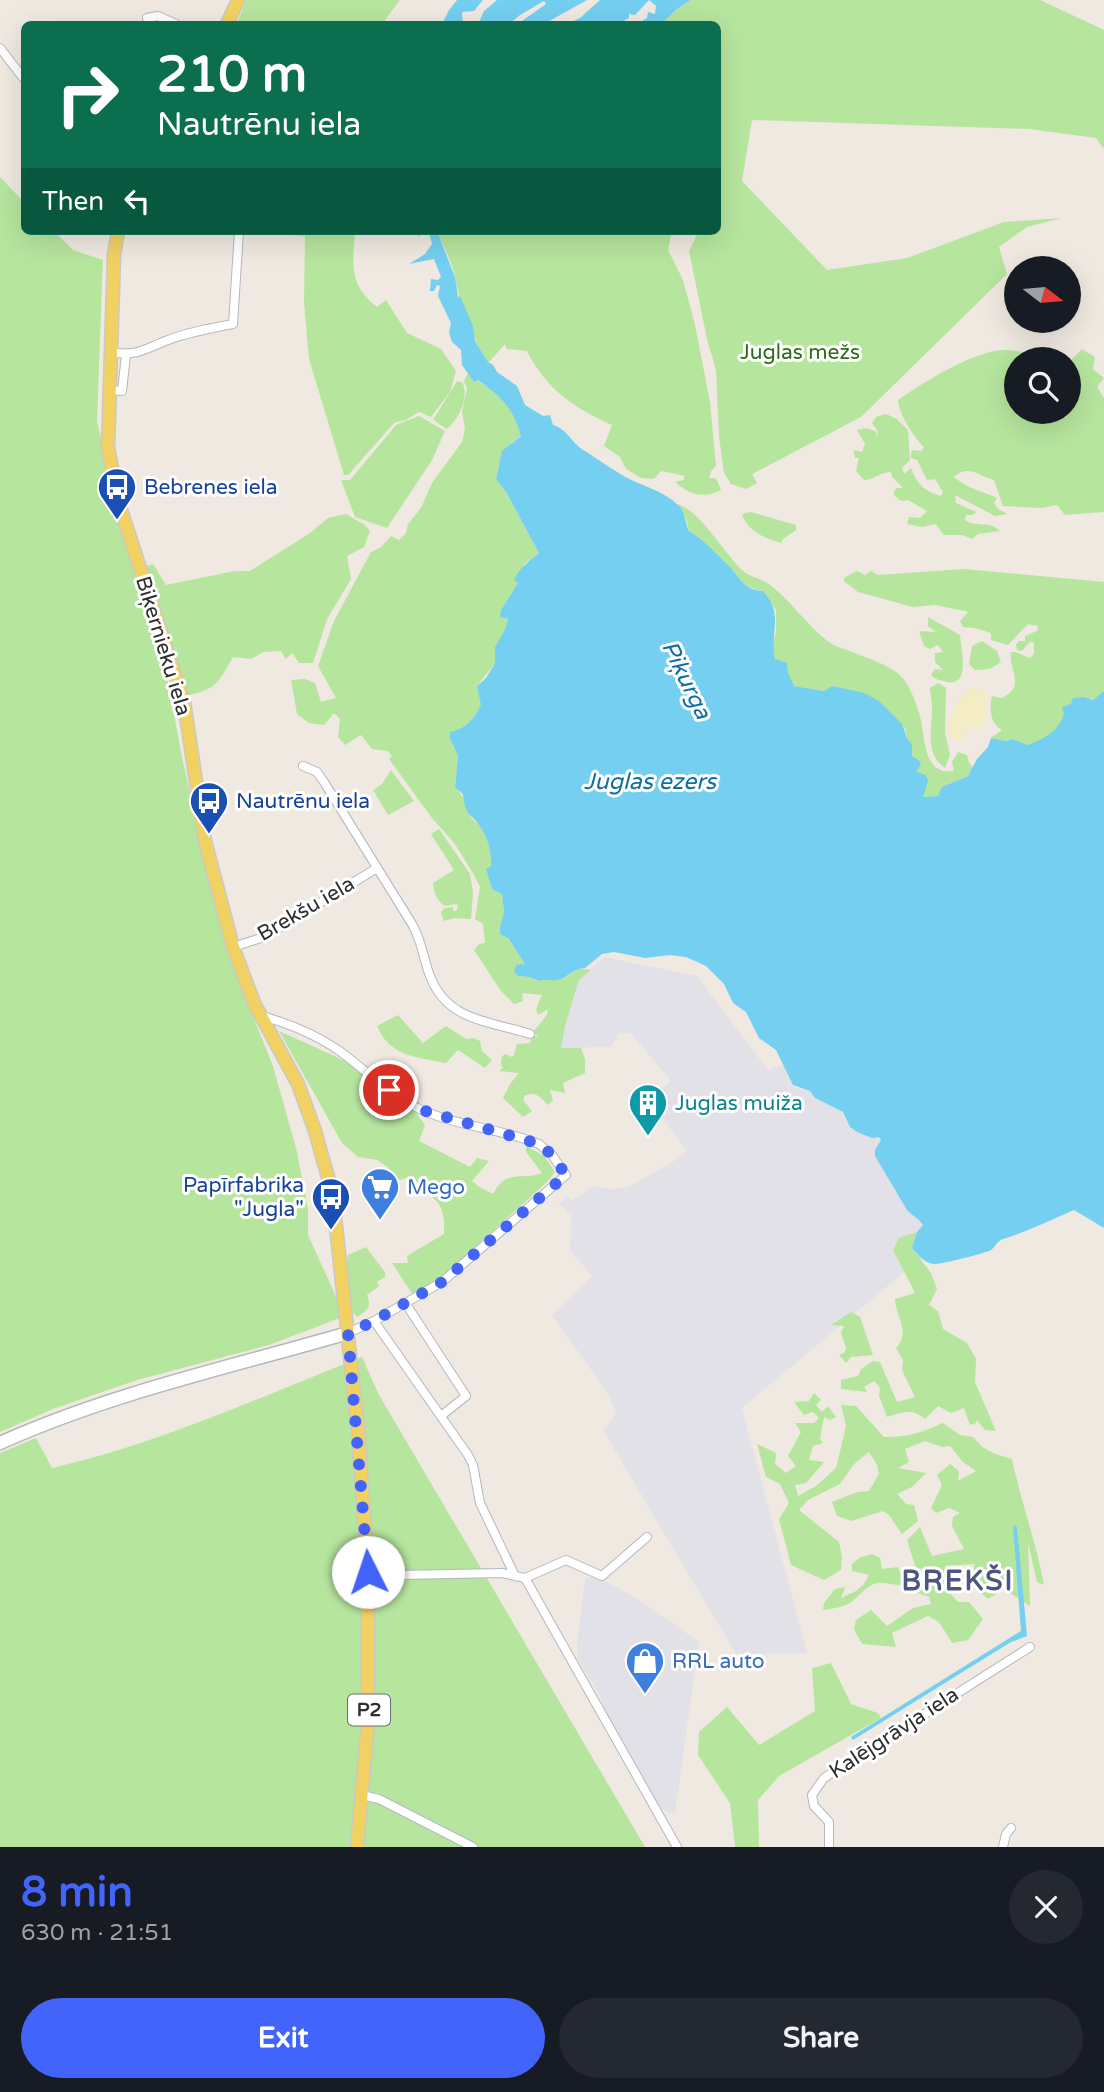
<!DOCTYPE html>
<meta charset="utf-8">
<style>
body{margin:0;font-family:"Varela Round",sans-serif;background:#242831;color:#f1f3f6;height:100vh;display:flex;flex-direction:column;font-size:26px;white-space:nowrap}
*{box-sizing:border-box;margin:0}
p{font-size:23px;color:#9ea1a6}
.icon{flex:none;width:38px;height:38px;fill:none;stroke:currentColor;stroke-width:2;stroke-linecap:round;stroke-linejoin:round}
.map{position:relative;height:1847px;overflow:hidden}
.side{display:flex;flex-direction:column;background:#171b24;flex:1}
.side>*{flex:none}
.hud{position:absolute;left:21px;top:21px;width:700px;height:214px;border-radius:10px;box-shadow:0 7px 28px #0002;background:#0b6e4f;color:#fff;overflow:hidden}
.needle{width:46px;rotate:106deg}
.controls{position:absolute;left:1004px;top:256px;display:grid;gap:14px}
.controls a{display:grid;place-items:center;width:77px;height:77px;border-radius:50%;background:#171b24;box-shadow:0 7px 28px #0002;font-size:35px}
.pin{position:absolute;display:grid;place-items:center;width:60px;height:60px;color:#fff;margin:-30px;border:4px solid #fff;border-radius:50%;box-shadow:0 2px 7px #0007}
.me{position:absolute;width:77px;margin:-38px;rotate:356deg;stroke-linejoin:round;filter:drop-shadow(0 0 5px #0008)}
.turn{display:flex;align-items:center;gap:24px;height:147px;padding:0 21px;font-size:32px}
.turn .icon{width:91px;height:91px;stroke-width:2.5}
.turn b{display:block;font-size:49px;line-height:60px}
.then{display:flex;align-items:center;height:66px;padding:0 21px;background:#0003;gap:14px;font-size:26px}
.round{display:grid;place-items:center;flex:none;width:74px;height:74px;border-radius:37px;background:#242831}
.head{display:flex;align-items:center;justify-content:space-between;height:119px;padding:0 21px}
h1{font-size:42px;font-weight:700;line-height:52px;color:#4264fb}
.cta{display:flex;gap:14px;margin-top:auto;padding:14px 21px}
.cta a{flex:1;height:80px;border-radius:42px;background:#4264fb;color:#fff;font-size:28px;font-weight:700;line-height:80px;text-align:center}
.cta a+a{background:#242831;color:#f1f3f6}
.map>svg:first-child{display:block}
</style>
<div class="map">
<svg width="1104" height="1847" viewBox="0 0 1104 1847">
<rect width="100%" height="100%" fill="#efe9e1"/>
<path fill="#e3e1e8" d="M604 957 697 976 768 1070 783 1065 796 1088 810 1091 815 1098 843 1112 850 1127 857 1132 879 1137 881 1140 875 1150 923 1225 917 1232 912 1248 921 1258 742 1408 807 1653 736 1654 603 1430 616 1414 609 1395 552 1315 592 1276 570 1250 571 1216 559 1203 567 1196 572 1201 593 1186 609 1189 628 1187 674 1161 687 1151 648 1099 671 1081 631 1033H619L611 1047 561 1048 565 1026 579 980Z
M591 1577 611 1584 641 1601 699 1642 675 1814 662 1810 604 1711 601 1697 578 1659 577 1643 585 1579Z"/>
<path fill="#b6e59e" d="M246 0H400L382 24H237Z
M691 0H1040L1104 30V149L1096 138 1029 129 752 120 742 181 827 270 907 258 1004 222 1062 218 1027 227 999 247 1007 274 861 417 752 474 757 483 746 489 731 484 724 473 719 436 716 370 707 339 689 251 699 231H718V24H661L677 9Z
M0 177 24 202V231H54L73 250 103 260 97 421 119 518 161 645 183 762 226 950 273 1066 297 1152 308 1210V1235L345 1316 269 1345 137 1380 53 1409 0 1432Z
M244 231H355C353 264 348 284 377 307L386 300 407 333 441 349 456 371 450 392 431 417 419 412 406 420 395 422 348 475H344L309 359 304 302 305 236Z
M437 231H672L668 250 683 280 695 325 710 402 716 466 711 471 709 478H716L721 490C703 499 690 495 675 482L683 480 685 476 661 471 654 479 641 478 626 469 620 457 604 446 612 425C574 408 546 389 527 351L507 349 505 344 488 363C472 338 460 306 455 277 453 264 442 244 437 231Z
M1082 349 1095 357 1093 369 1104 378 1097 387 1104 398V512L1065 515 1057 505 1041 508 1003 506 994 480C978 476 969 464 954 477 967 488 981 491 997 498L994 503 998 509 1008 514 995 516 955 495 956 503 976 512 973 515H966L965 520C976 528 990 520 1000 531L978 534 972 539 962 535H944L936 524 923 527 907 524 909 517 920 518 927 511 908 500 901 501 893 494 896 488H903L892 477 891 472C880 472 874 480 864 480L856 471 859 458H855L853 450 862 452 865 444 857 430 867 428 875 431 878 437 877 430 872 423 876 417 886 414 897 419 908 430 910 460 902 468 904 474 911 468C917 484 924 491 941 496L943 492 935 479 927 480 917 460 911 458V452L913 450 921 451 924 447C914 438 898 412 898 400 922 383 978 348 1007 350 1018 350 1030 354 1039 359H1017V411H1069V362Z
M468 373 474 382 477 380C504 399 511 404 521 436 503 447 500 458 496 479L506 492 539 553 524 564 519 582 501 610 508 619 505 629 495 647V663L477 686 482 704 468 725 450 739 458 756 455 788C465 796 466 805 471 817 474 822 480 824 482 829 484 834 487 839 489 844 495 857 490 875 492 889L502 893 504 912 500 927 526 965H516L515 971 518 976 528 977 539 981C549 977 540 979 551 980 562 981 571 974 579 968L591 970 579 980 565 1026 561 1048H581L585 1059V1073L563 1083 565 1093 550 1090 553 1100 548 1105C539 1096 536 1091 524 1096V1101L532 1111 523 1117 503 1098 510 1084 519 1073 499 1071 503 1068 501 1064 502 1056 506 1054 511 1057 514 1055 517 1044 530 1043 532 1035 539 1037 533 1032 547 1015 548 1009 538 1015 536 1009 542 995 522 993 523 1001 514 1004 501 991 474 950 479 944 485 943 483 924 475 919 480 887 474 875 455 844 432 818 389 759 392 756 388 751 372 749 361 735 345 745 338 737 340 719 334 713 324 725 309 723 297 714 291 680 305 679 315 683 321 702 336 698 318 666 334 621 371 552 381 547 391 536 399 540 406 533 408 524 421 508 432 483 462 442 465 429 462 412 467 388 464 381Z
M457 381 462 382C470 396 459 419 447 429L433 420Z
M419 416 445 431 432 460 387 528 355 517 341 480H350L396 425Z
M676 504C699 508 725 555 743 571 750 577 760 578 767 583 789 597 812 633 834 645 851 653 895 664 905 681 912 691 918 708 921 720 925 740 924 776 954 771L952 762 958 752 967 755 969 763 973 767 968 776 942 787 938 796 923 797 915 760C908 751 909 739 905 729 902 722 894 719 889 714 864 688 863 695 832 686L824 691 794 686 775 659 772 646 776 632V610L763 591C742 588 740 578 728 565 717 554 702 538 689 531L686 518Z
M751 512 796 525V530L783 539 781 543C766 539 747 531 742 514Z
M346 514 365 525 370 531 364 547 347 556 351 579 327 619 313 663H299L292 653 286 659 281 651 263 652 251 659 233 657C219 681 218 689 189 695L145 567 153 564 166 585 235 571H250L310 533 328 518Z
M964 569 1104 582V691L1094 700 1084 697C1062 708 1068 718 1054 732 1046 738 1036 742 1027 745L1013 739 1006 741 991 738 1002 730C990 723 989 709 992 696L1002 698C1027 686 1008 670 1011 652H1016L1030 658 1034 654V643L1030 642 1022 651 1017 650 1016 645 1019 641H1025V636L1037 631 1038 626 1028 624 1008 645 991 640V633L975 628 963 627 960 621 968 612 965 611 935 605 913 607 858 592 844 581V578L857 571 865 575 871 571 878 575Z
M928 617 960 635C961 649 971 687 947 682 940 680 936 680 931 675L935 669 943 670 935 662V653L943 652 938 645 930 649 924 646 919 631 936 632 928 626Z
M982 641 997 651 1001 662 990 669 975 670 969 664 972 646Z
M938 683 946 688 945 733 950 755 945 768C923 753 933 726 932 705 932 699 930 694 930 688Z
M391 770 414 801 388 815 373 790 382 784Z
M439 829 470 874 473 892 471 919 455 918 444 921 441 913 444 908 453 907V911H456L458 907 457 904 445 906C437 901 433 892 433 883L454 870 431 834Z
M398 1015 423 1043 446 1026 466 1039 474 1038 480 1041 482 1051 492 1060 485 1068 458 1050 446 1063C417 1057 390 1057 377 1026Z
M279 1031 343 1060 417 1114 425 1125 419 1141 470 1167 477 1158 489 1161 472 1181 481 1188 493 1194C506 1168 521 1181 542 1173L526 1152V1146L544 1156 555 1172 546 1183 446 1273 413 1295 392 1263H408L407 1256 444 1234C446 1195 431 1200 407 1178L397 1181 388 1167 377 1160 358 1157 342 1143Z
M917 1232 912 1248 931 1273 937 1289 929 1305 938 1311 943 1329 967 1343 976 1359 975 1382 996 1431 985 1430 977 1420 976 1423 970 1425 964 1408 951 1413 938 1406 925 1419C912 1408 903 1412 887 1417L879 1396 880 1388 874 1381 864 1387 867 1392 841 1389V1380L858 1376 861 1369 873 1361 880 1362 897 1402 915 1397 902 1370 903 1360 896 1348C911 1331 896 1318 895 1299L915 1293 893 1250 899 1238Z
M366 1247 385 1272V1277L377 1282 379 1286 367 1295C372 1308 368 1310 357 1317L351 1311 347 1260 348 1255Z
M851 1312 860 1317 873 1355 851 1357 846 1363 839 1355 845 1352 846 1348 841 1333 844 1326 831 1325Z
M362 1357 379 1395 645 1847H0V1453L36 1438 52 1468C159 1444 260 1397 362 1357Z
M814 1393 821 1400 816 1405 822 1412 828 1406 836 1417 830 1420 824 1417 820 1439 823 1443 813 1446 809 1460 824 1462 806 1483 795 1485 798 1496 816 1486 836 1468 846 1426 841 1405 856 1406 884 1437C906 1438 923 1432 943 1423L960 1435 973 1437 982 1447 995 1454 1012 1459C1021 1501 1036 1542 1044 1585L1037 1582 1028 1542 1030 1606 1004 1589 988 1599 975 1588 974 1564 945 1566 946 1589 958 1602H969L983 1619 968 1640 952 1643 939 1622 928 1616 892 1633 896 1647 862 1644 854 1629 856 1620 871 1610 887 1626 913 1608 931 1604 929 1597 913 1591 933 1570 916 1568 907 1540 920 1527 932 1556 964 1549 952 1526 953 1517 960 1513 949 1508 936 1513 931 1508 942 1485 937 1475 950 1464 959 1471 958 1481 976 1471 963 1462 950 1446 942 1447 925 1441 905 1449 909 1462 898 1468 926 1473 912 1487 897 1494 906 1504 914 1505 918 1521 902 1534 889 1515 883 1511 851 1521 837 1516 832 1502 857 1492 869 1491 879 1474 877 1465 869 1452 854 1464 840 1484 808 1500 799 1510 839 1542 842 1557 841 1570 824 1580 791 1565 779 1519 789 1503 780 1484 766 1477 757 1444 776 1453 775 1464 786 1473 796 1466 788 1456 801 1432 795 1423H814L819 1418 813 1412 804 1415 794 1402 809 1401Z
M872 1554 880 1558 882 1569 898 1567 905 1585C896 1586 886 1582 877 1583 866 1585 859 1597 850 1603 842 1607 832 1609 823 1610L824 1603 835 1589 845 1587 841 1598 856 1591 864 1584 869 1575 852 1571V1564L859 1558Z
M831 1663 851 1704 878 1713 881 1718 779 1776 758 1800 759 1847H735L730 1803 698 1755 699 1732 727 1707 759 1745 815 1711 812 1668Z"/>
<path fill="#f3ecc5" d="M971 687 988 693 985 711 987 716 984 727 966 729 964 739H951C945 717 955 702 971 687Z"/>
<path fill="#75cff0" d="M457 0H483L474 11 462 12 463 24H442L449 10Z
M497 0H587L544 24H511L522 21 546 4 544 1 520 15 509 24H478L484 11Z
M600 0H691L677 9 661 24 654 21 651 24H637L647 18 648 12 655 14 656 6 649 0 635 15 629 14V18L618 24H567L580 18Z
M416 231H437L455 277 458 297 460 296 473 326 475 341 488 362 493 365 497 372 517 386 525 405 543 416 550 415 553 425C568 429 571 443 585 451 597 459 609 467 622 475 640 486 664 490 679 506 686 514 685 523 689 531 702 538 717 554 728 565 740 577 743 590 763 591 785 615 769 632 775 659L787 663 788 673 794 686 824 691 832 686 864 693 879 701 902 724 908 740 912 744V756L921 762 917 772 926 775 928 781 923 797 938 796 942 787 968 776 977 759 988 747 991 738 1006 741 1013 739 1027 745C1044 739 1058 732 1064 714L1062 707 1071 704 1073 698 1084 697 1093 700 1104 691V1228L1074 1210C1051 1220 1026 1232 1003 1239 997 1241 996 1246 991 1250 986 1253 939 1265 934 1264 924 1263 918 1255 912 1248L917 1232 923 1225C918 1218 913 1216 907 1210L875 1156V1150L881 1140 879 1137 872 1138 857 1132 850 1127 843 1112 815 1098 810 1091 793 1085 776 1050 759 1038 746 1012 733 1003 724 984 706 966 686 957 670 955 645 958 614 952 602 954 585 968C574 968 568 978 557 980 550 981 546 978 539 981L529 977 518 976 514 971 516 965 525 964 508 938 500 934V927L504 912 502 894 492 889 486 869 491 866C492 852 488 839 481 828 471 812 465 817 463 794L455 788 458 756 450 739V732C467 729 473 719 481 705L477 686 486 678 495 663V647L505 629 508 619 500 617 501 610 518 583 514 580C520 567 529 561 539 553L506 492 496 479 502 451 521 436C512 406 502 398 478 380L474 382 462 365 461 350 452 342 449 333 451 323 438 296 440 286 437 285 434 291H430L431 279 438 280 441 277 434 259 409 264 425 254 432 244 429 232 418 236Z
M1013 1525 1017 1527 1027 1636 1011 1642 853 1740 851 1737 1021 1631Z"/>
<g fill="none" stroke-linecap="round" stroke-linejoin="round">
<g stroke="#b4b7c1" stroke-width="10">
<path id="street" d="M147 18 158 16 176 24
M0 48 24 79
M110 352C137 357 144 349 168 340 189 332 211 328 233 324L239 231
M109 390 122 391 126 355
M303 766 317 772 324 782 412 924C422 941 423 958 430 976 447 1021 489 1021 530 1034
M233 947 264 937 377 868
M262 1016C290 1024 317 1035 341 1052 364 1069 385 1090 410 1104 449 1126 497 1127 539 1144L552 1155 566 1175 442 1282 374 1321 348 1333
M406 1304 466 1396 441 1416
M374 1321 468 1455 473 1465 480 1503 515 1576
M368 1572 399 1575 502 1573 525 1578 566 1560 602 1576 647 1537
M525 1578 677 1847
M362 1795 379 1799 473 1847
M829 1847V1822L814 1806 812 1795 824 1778 1030 1647
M1003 1847 1006 1834 1011 1828"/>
</g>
<g stroke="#b4b7c1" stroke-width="15">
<path id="secondary" d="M0 1443C111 1393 231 1367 348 1333"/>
</g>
<g stroke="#c9c9c9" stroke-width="15">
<path id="primary" d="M227 24 238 0
M118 231 114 255 108 448 119 504 184 702 205 841 233 947 254 1003 298 1084 315 1131 331 1188 335 1217 358 1430 368 1572V1721L357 1847"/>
</g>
<use href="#street" stroke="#fff" stroke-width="8"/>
<use href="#secondary" stroke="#fff" stroke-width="12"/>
<use href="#primary" stroke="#f2d163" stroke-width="12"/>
</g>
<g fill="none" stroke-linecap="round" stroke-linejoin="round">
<path stroke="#4264fb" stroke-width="12" stroke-dasharray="0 21.6" d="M368 1572 348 1333 374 1321 442 1282 566 1175 552 1155 539 1144 422 1110 389 1090"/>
</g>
<defs>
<g id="bus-pin" transform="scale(2.0125)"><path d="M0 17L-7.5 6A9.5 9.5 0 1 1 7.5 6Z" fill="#1a4fb4" stroke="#fff"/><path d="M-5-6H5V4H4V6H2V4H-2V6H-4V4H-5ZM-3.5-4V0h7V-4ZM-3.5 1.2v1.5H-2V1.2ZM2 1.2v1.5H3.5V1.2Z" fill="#fff"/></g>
<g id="building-pin" transform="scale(2.0125)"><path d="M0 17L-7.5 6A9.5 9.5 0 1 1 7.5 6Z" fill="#0f9aa8" stroke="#fff"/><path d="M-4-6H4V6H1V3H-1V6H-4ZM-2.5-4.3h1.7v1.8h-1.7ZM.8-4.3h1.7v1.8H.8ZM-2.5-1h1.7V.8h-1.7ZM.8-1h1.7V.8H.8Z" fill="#fff"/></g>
<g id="supermarket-pin" transform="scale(2.0125)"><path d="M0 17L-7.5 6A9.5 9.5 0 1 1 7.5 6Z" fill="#3f7fe0" stroke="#fff"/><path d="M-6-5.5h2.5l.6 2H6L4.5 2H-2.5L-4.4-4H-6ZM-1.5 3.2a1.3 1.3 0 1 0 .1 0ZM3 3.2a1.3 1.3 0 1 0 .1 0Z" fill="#fff"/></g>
<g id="shop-pin" transform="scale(2.0125)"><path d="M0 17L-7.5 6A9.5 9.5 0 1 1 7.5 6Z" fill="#3f7fe0" stroke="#fff"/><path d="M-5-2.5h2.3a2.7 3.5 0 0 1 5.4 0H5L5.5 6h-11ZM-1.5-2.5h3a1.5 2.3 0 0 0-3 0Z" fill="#fff"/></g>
</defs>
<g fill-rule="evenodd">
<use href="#bus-pin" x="117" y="487"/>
<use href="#bus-pin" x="209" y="801"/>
<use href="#building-pin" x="648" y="1103"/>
<use href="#supermarket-pin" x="380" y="1187"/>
<use href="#bus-pin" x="331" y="1197"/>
<use href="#shop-pin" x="645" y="1661"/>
</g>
<g text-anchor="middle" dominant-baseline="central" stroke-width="6" stroke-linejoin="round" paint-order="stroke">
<rect fill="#fff" stroke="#6d6d6d" stroke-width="2" x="348" y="1694.5" width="42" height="31" rx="5"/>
<g font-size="19" font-weight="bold" fill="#2e2e2e">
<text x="369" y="1710">P2</text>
</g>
<g font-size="21" fill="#2c6e1b" stroke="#fff">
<text x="800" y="352">Juglas mežs</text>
</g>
<g font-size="21" fill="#164399" stroke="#fff" text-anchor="start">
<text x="144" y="487">Bebrenes iela</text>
<text x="236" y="801">Nautrēnu iela</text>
<text x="304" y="1185" text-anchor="end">Papīrfabrika<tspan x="304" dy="24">"Jugla"</tspan></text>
</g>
<g font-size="21" fill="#2e2e2e" stroke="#fff">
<text transform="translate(163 646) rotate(73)">Biķernieku iela</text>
<text transform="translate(306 909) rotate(-30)">Brekšu iela</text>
<text transform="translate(894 1733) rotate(-33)">Kalējgrāvja iela</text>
</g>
<g font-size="21" fill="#0d838f" stroke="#fff" text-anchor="start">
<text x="675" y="1103">Juglas muiža</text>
</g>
<g font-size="21" fill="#366cbe" stroke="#fff" text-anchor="start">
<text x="407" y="1187">Mego</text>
<text x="672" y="1661">RRL auto</text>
</g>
<g font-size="23" font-style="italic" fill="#0d6fa3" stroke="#fff">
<text transform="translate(686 680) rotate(64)">Piķurga</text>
<text x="650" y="782">Juglas ezers</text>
</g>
<g font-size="28" font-weight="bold" letter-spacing="2" fill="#4d5680" stroke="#fff">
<text x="958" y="1581">BREKŠI</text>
</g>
</g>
</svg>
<div class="controls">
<a><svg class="needle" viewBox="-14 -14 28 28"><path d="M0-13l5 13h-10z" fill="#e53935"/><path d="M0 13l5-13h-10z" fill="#9ea1a6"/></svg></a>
<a><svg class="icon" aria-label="search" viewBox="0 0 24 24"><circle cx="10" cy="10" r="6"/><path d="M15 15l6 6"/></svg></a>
</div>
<div class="pin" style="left:389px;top:1090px;background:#d93025"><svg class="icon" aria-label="arrive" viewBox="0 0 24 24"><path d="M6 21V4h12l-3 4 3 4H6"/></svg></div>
<svg class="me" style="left:368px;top:1572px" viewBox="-20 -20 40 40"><circle r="19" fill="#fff"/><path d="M0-13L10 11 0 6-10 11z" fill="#4264fb"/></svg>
<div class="hud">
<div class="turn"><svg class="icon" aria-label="right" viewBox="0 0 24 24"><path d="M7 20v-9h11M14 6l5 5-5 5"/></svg><div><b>210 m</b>Nautrēnu iela</div></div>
<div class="then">Then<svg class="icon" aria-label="left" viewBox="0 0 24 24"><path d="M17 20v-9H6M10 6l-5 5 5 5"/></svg></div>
</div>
</div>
<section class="side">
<div class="head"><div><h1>8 min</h1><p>630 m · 21:51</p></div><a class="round"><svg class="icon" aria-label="close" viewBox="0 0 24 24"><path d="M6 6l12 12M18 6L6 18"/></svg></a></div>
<div class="cta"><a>Exit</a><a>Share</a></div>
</section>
